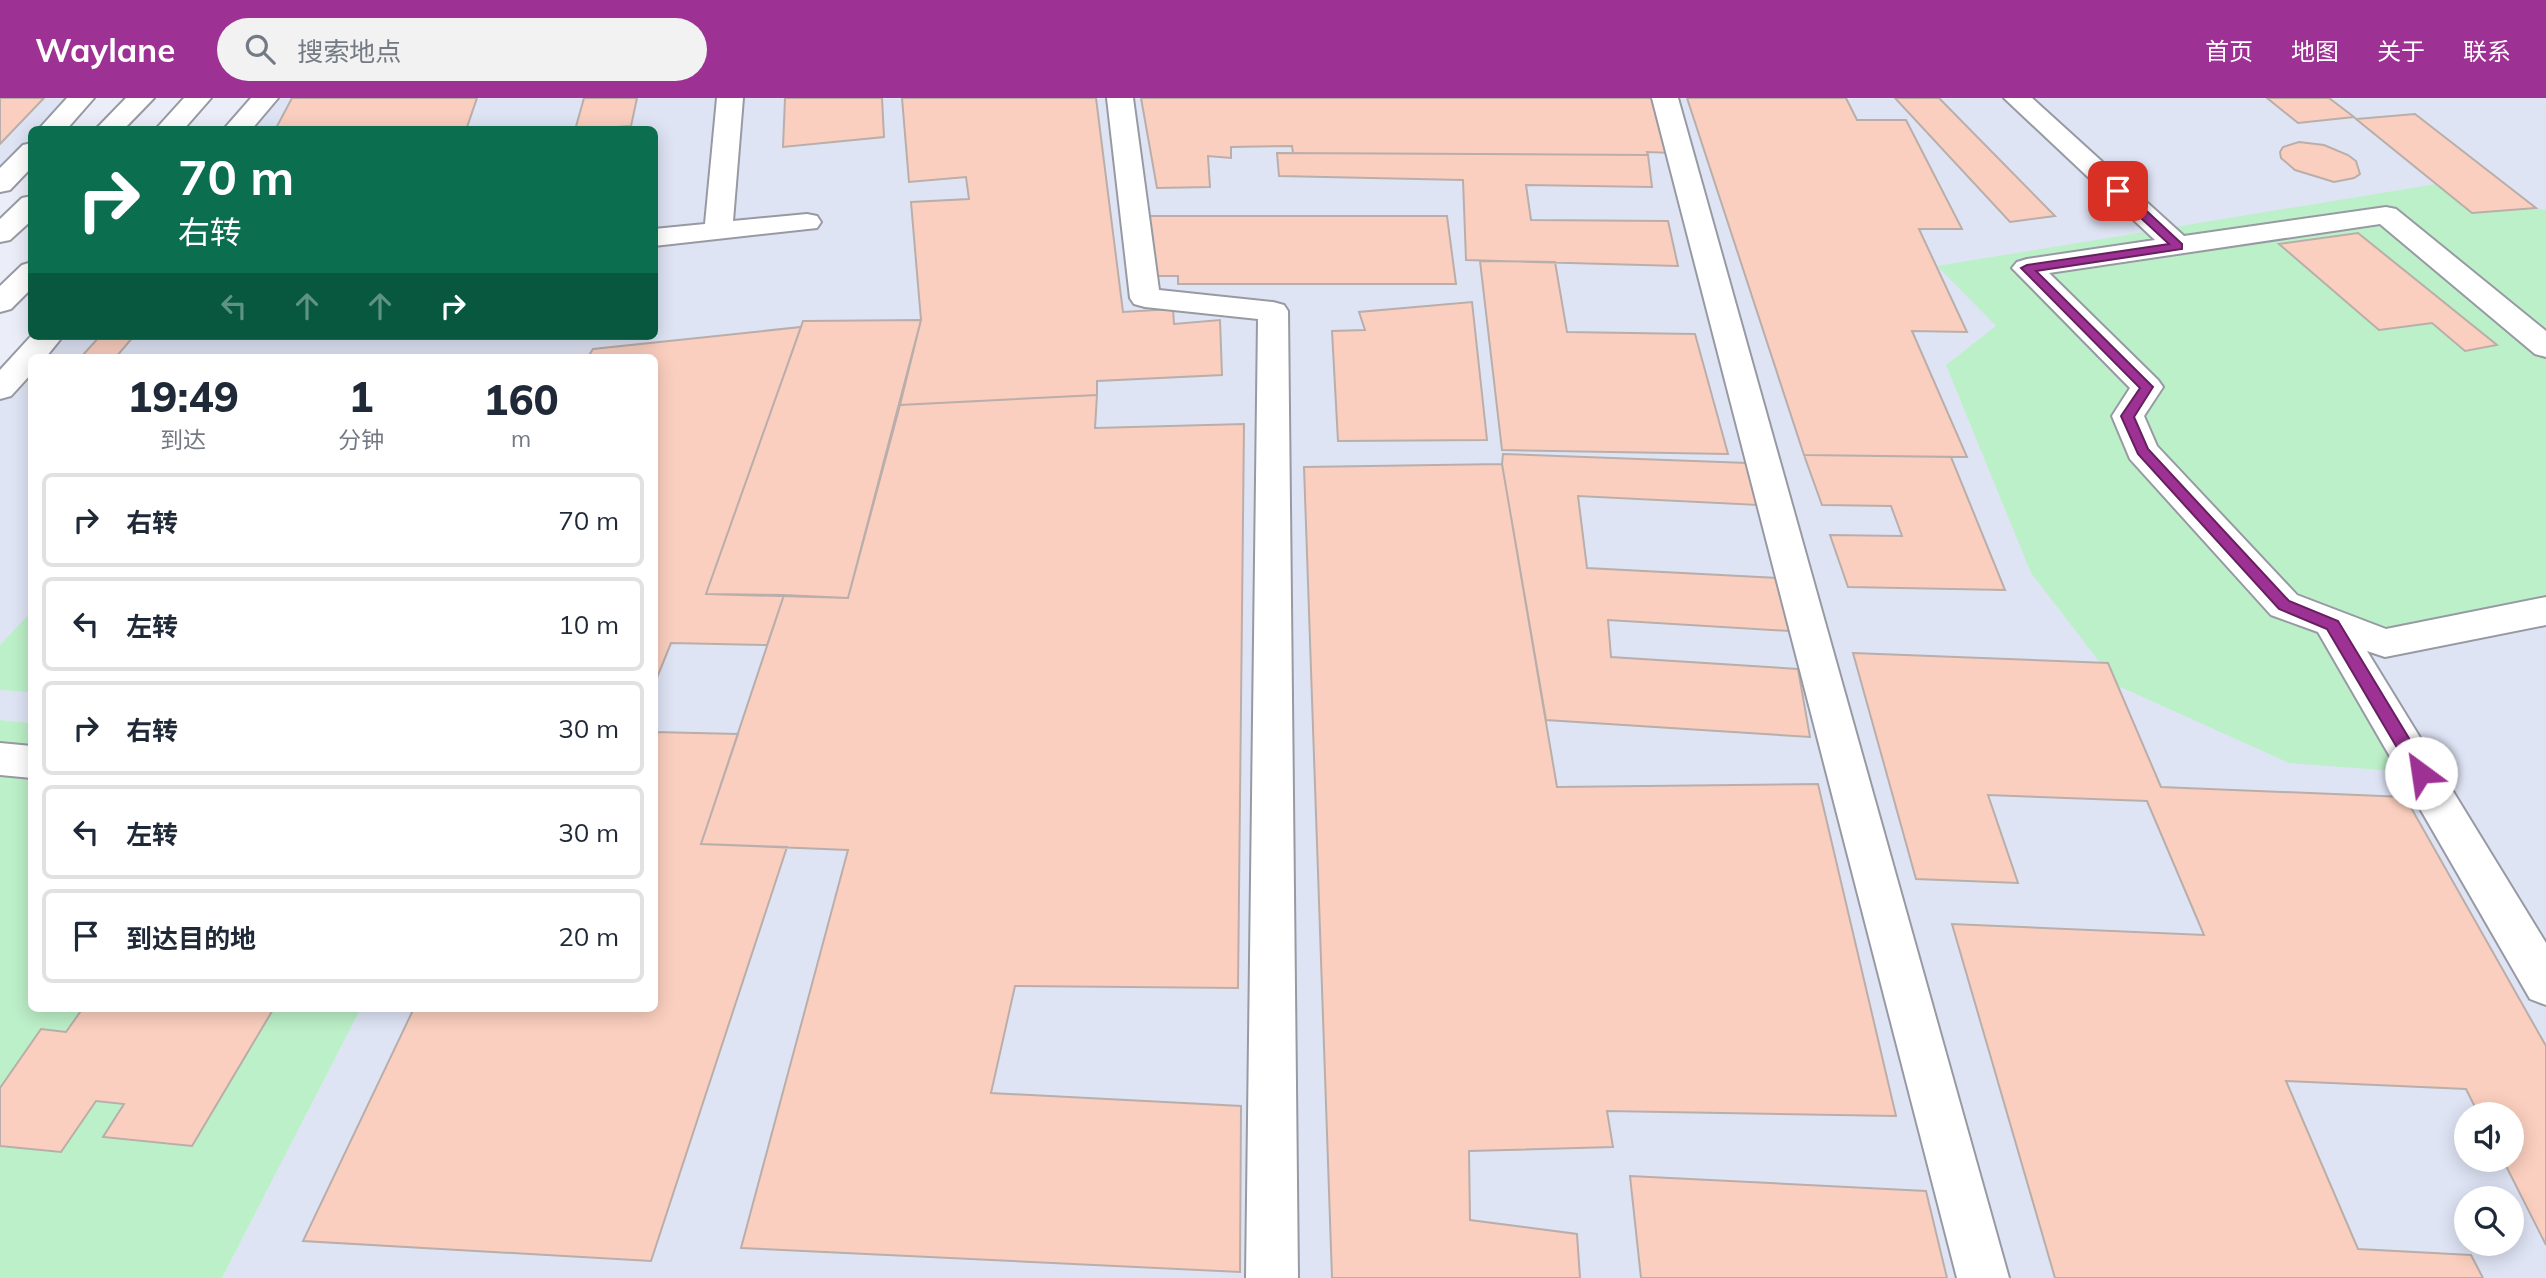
<!DOCTYPE html>
<html lang="zh">
<meta charset="utf-8">
<style>
body{margin:0;font-family:Mulish,"Noto Sans SC",sans-serif;background:#f2f2f3;color:#1f2937;height:100vh;display:flex;flex-direction:column;font-size:26px;white-space:nowrap}
*{box-sizing:border-box;margin:0}
p{font-size:23px;color:#747a83}
.icon{flex:none;width:38px;height:38px;fill:none;stroke:currentColor;stroke-width:2;stroke-linecap:round;stroke-linejoin:round}
.map{position:relative;flex:1;overflow:hidden}
.details{position:absolute;left:28px;top:256px;width:630px;height:658px;display:flex;flex-direction:column;background:#fff;border-radius:10px;box-shadow:0 4px 18px #0003}
.details>*{flex:none}
.guide{position:absolute;left:28px;top:28px;width:630px;height:214px;border-radius:10px;box-shadow:0 4px 18px #0003;background:#0b6e4f;color:#fff;overflow:hidden}
.tools{position:absolute;left:2454px;top:1004px;display:grid;gap:14px}
.tools a{display:grid;place-items:center;width:70px;height:70px;border-radius:50%;background:#fff;box-shadow:0 4px 18px #0003;font-size:35px}
.pin{position:absolute;display:grid;place-items:center;width:60px;height:60px;color:#fff;margin:-30px;border-radius:14px;box-shadow:0 4px 10px #0006}
.me{position:absolute;width:77px;margin:-38px;rotate:329deg;stroke-linejoin:round;filter:drop-shadow(0 0 5px #0008)}
.turn{display:flex;align-items:center;gap:24px;height:147px;padding:0 35px;font-size:32px}
.turn .icon{width:91px;height:91px;stroke-width:2.5}
.turn b{display:block;font-size:49px;line-height:60px}
.lanes{display:flex;align-items:center;height:66px;padding:0 35px;background:#0003;justify-content:center;gap:35px;direction:ltr}
.lanes .off{opacity:.35}
.eta{display:flex;justify-content:space-evenly;align-items:center;height:119px;text-align:center}
.eta b{font-size:42px;font-weight:800;line-height:49px}
ul{padding:0;list-style:none}
li{display:flex;align-items:center;gap:21px;height:94px;margin:0 14px 10px;padding:0 21px;border:4px solid #e0e1e3;border-radius:10px}
li div{flex:1}
li b{display:block;font-size:26px}
li em{font-style:normal}
header{display:flex;align-items:center;gap:42px;box-sizing:border-box;height:98px;padding:0 35px;background:#9d3294;color:#fff}
header strong{font-size:33px}
nav{display:flex;gap:38px;margin-inline-start:auto;font-size:24px}
.search{width:490px;height:63px;background:#f2f2f3;display:flex;align-items:center;gap:18px;box-sizing:border-box;padding:0 24px;border-radius:38px;color:#747a83;font-size:26px}
.map>svg:first-child{display:block}
</style>
<header>
<strong>Waylane</strong>
<div class="search"><svg class="icon" aria-label="search" viewBox="0 0 24 24"><circle cx="10" cy="10" r="6"/><path d="M15 15l6 6"/></svg>搜索地点</div>
<nav><a>首页</a><a>地图</a><a>关于</a><a>联系</a></nav>
</header>
<div class="map">
<svg width="2546" height="1180" viewBox="0 0 2546 1180">
<rect width="100%" height="100%" fill="#ebeef8"/>
<path fill="#dfe4f5" fill-rule="evenodd" d="M0 0H81L51 31 32 32 31 53 0 86Z
M265 0H2546V1180H222L361 910H654V259H32L31 625 0 622V291L48 238H654V32L236 31ZM2466 1017H2511V1062H2466ZM2466 1101H2511V1146H2466Z"/>
<path fill="#bcf0c8" d="M2436 86 2473 115 2536 110 2546 112V513L2385 545 2334 527 2421 675 2289 665 2118 588 2031 475 1946 267 1996 228 1937 168Z
M31 514V594L0 592V547Z
M0 622 31 625 32 910H361L222 1180H0Z"/>
<path fill="#fbcfbf" stroke="#b9aeaa" stroke-width="2" d="M0 0H44L0 46Z
M292 0H477L466 32H275Z
M584 0H637L631 28 575 32Z
M785 0H882L884 39 783 49Z
M902 0H1096L1123 214 1173 211 1174 226 1220 222 1222 277 1097 283V297L900 307 921 222 911 104 969 101 966 79 909 84Z
M1141 0H1656L1672 55 1647 54 1648 57 1293 55 1292 48 1231 49V60L1208 58 1210 89 1157 90Z
M1687 0H1846L1857 22H1906L1962 131H1919L1967 234 1912 233 1967 359 1804 357Z
M1895 0H1939L2055 118 2010 124Z
M2267 0H2329L2354 19 2298 25Z
M2415 16 2536 110 2472 115 2356 21Z
M2299 44 2324 47 2348 57 2356 63 2360 76 2354 80 2334 84 2295 72 2281 60 2280 54 2283 49Z
M1277 55 1648 57 1652 89 1526 87 1531 122 1668 123 1678 168 1466 162 1463 82 1279 78Z
M1141 118H1447L1456 186H1178V178H1148Z
M2358 135 2497 247 2465 253 2432 225 2379 232 2279 146Z
M1480 163 1555 164 1567 234 1695 236 1728 356 1502 352Z
M1472 204 1487 342 1338 343 1332 233 1365 232 1359 214Z
M921 222 848 500 706 496 803 223Z
M801 229 706 496 784 497 767 547 671 545 654 587V259H588L593 251Z
M100 238H134L116 259H81Z
M1097 297 1095 330 1244 326 1238 890 1015 888 991 995 1241 1008 1240 1174 741 1150 848 752 701 746 784 497 848 500 900 307Z
M1503 356 1748 365 1758 407 1578 398 1587 470 1778 480 1789 533 1608 522 1611 559 1798 571 1810 639 1546 622 1502 366Z
M1804 357 1951 359 2005 492 1848 489 1830 437 1902 438 1891 408 1822 407Z
M1502 366 1557 689 1818 686 1896 1018 1607 1013 1613 1049 1469 1053 1470 1122 1577 1136 1580 1180H1332L1304 369Z
M1853 555 2108 565 2161 689 2405 699 2546 948V1147L2503 1062H2511V1017H2479L2466 991 2286 983 2358 1151 2471 1157 2483 1180H2055L1952 826 2204 837 2147 703 1988 697 2018 785 1916 781Z
M654 634 738 636 701 746 787 749 651 1163 303 1143 414 910H654Z
M83 910H274L192 1048 103 1039 124 1006 96 1003 61 1054 0 1048V990L41 931 66 934Z
M1630 1078 1926 1093 1947 1180H1641Z"/>
<g fill="none" stroke-linecap="round" stroke-linejoin="round">
<g stroke="#979aa3" stroke-width="4">
<path id="minor" d="M67 0H94L66 32H38Z
M251 0H278L251 32H223Z
M717 0H743L733 123 807 116 817 118 821 124 817 130 654 148V131L705 126Z
M1107 0H1133L1159 192 1273 204 1284 207 1288 213 1298 1180H1246L1258 221 1145 209 1134 206 1130 200Z
M1652 0H1678L2009 1180H1957Z
M2004 0H2032L2184 138 2386 109 2396 111 2546 233V259L2535 256 2380 126 2049 175 2158 282 2163 289 2144 318 2157 348 2297 497 2386 531 2546 499V527L2385 559 2367 553 2546 845V907L2530 901 2318 534 2271 517 2130 361 2112 318 2130 290 2012 170 2017 164 2027 161 2155 142Z
M32 45V69L10 92 0 94V70L23 47Z
M32 237 63 238 46 259H32V275L11 298 0 301V272Z
M0 645 32 648V680L0 677Z"/>
</g>
<g stroke="#979aa3" stroke-width="4">
<path id="major" d="M126 0H154L123 32H95Z
M184 0H211L183 32H155Z
M32 98V122L10 142 0 144V121L22 100Z
M32 164V190L11 211 0 214V188L22 167Z"/>
</g>
<use href="#minor" fill="#fff" fill-rule="evenodd"/>
<use href="#major" fill="#fff" fill-rule="evenodd"/>
</g>
<path fill="#9d3294" stroke="#662060" stroke-width="2" d="M2114 90H2122L2182 146V151L2036 173 2153 289 2134 319 2148 351 2289 503 2338 523 2427 670 2429 675 2427 680H2415L2327 531 2279 511 2138 356 2121 318 2140 290 2021 170 2027 167 2169 146 2114 95Z"/>
</svg>
<div class="tools">
<a><svg class="icon" aria-label="sound" viewBox="0 0 24 24"><path d="M4 9h4l5-4v14l-5-4H4zM17 9q2 3 0 6"/></svg></a>
<a><svg class="icon" aria-label="search" viewBox="0 0 24 24"><circle cx="10" cy="10" r="6"/><path d="M15 15l6 6"/></svg></a>
</div>
<div class="pin" style="left:2118px;top:93px;background:#d93025"><svg class="icon" aria-label="arrive" viewBox="0 0 24 24"><path d="M6 21V4h12l-3 4 3 4H6"/></svg></div>
<svg class="me" style="left:2421px;top:675px" viewBox="-20 -20 40 40"><circle r="19" fill="#fff"/><path d="M0-13L10 11 0 6-10 11z" fill="#9d3294"/></svg>
<div class="guide">
<div class="turn"><svg class="icon" aria-label="right" viewBox="0 0 24 24"><path d="M7 20v-9h11M14 6l5 5-5 5"/></svg><div><b>70 m</b>右转</div></div>
<div class="lanes"><svg class="icon off" aria-label="left" viewBox="0 0 24 24"><path d="M17 20v-9H6M10 6l-5 5 5 5"/></svg><svg class="icon off" aria-label="ahead" viewBox="0 0 24 24"><path d="M12 20V5M6 11l6-6 6 6"/></svg><svg class="icon off" aria-label="ahead" viewBox="0 0 24 24"><path d="M12 20V5M6 11l6-6 6 6"/></svg><svg class="icon" aria-label="right" viewBox="0 0 24 24"><path d="M7 20v-9h11M14 6l5 5-5 5"/></svg></div>
</div>
<section class="details">
<div class="eta">
<div><b>19:49</b><p>到达</p></div>
<div><b>1</b><p>分钟</p></div>
<div><b>160</b><p>m</p></div>
</div>
<ul>
<li><svg class="icon" aria-label="right" viewBox="0 0 24 24"><path d="M7 20v-9h11M14 6l5 5-5 5"/></svg><div><b>右转</b></div><em>70 m</em></li>
<li><svg class="icon" aria-label="left" viewBox="0 0 24 24"><path d="M17 20v-9H6M10 6l-5 5 5 5"/></svg><div><b>左转</b></div><em>10 m</em></li>
<li><svg class="icon" aria-label="right" viewBox="0 0 24 24"><path d="M7 20v-9h11M14 6l5 5-5 5"/></svg><div><b>右转</b></div><em>30 m</em></li>
<li><svg class="icon" aria-label="left" viewBox="0 0 24 24"><path d="M17 20v-9H6M10 6l-5 5 5 5"/></svg><div><b>左转</b></div><em>30 m</em></li>
<li><svg class="icon" aria-label="arrive" viewBox="0 0 24 24"><path d="M6 21V4h12l-3 4 3 4H6"/></svg><div><b>到达目的地</b></div><em>20 m</em></li>
</ul>
</section>
</div>
